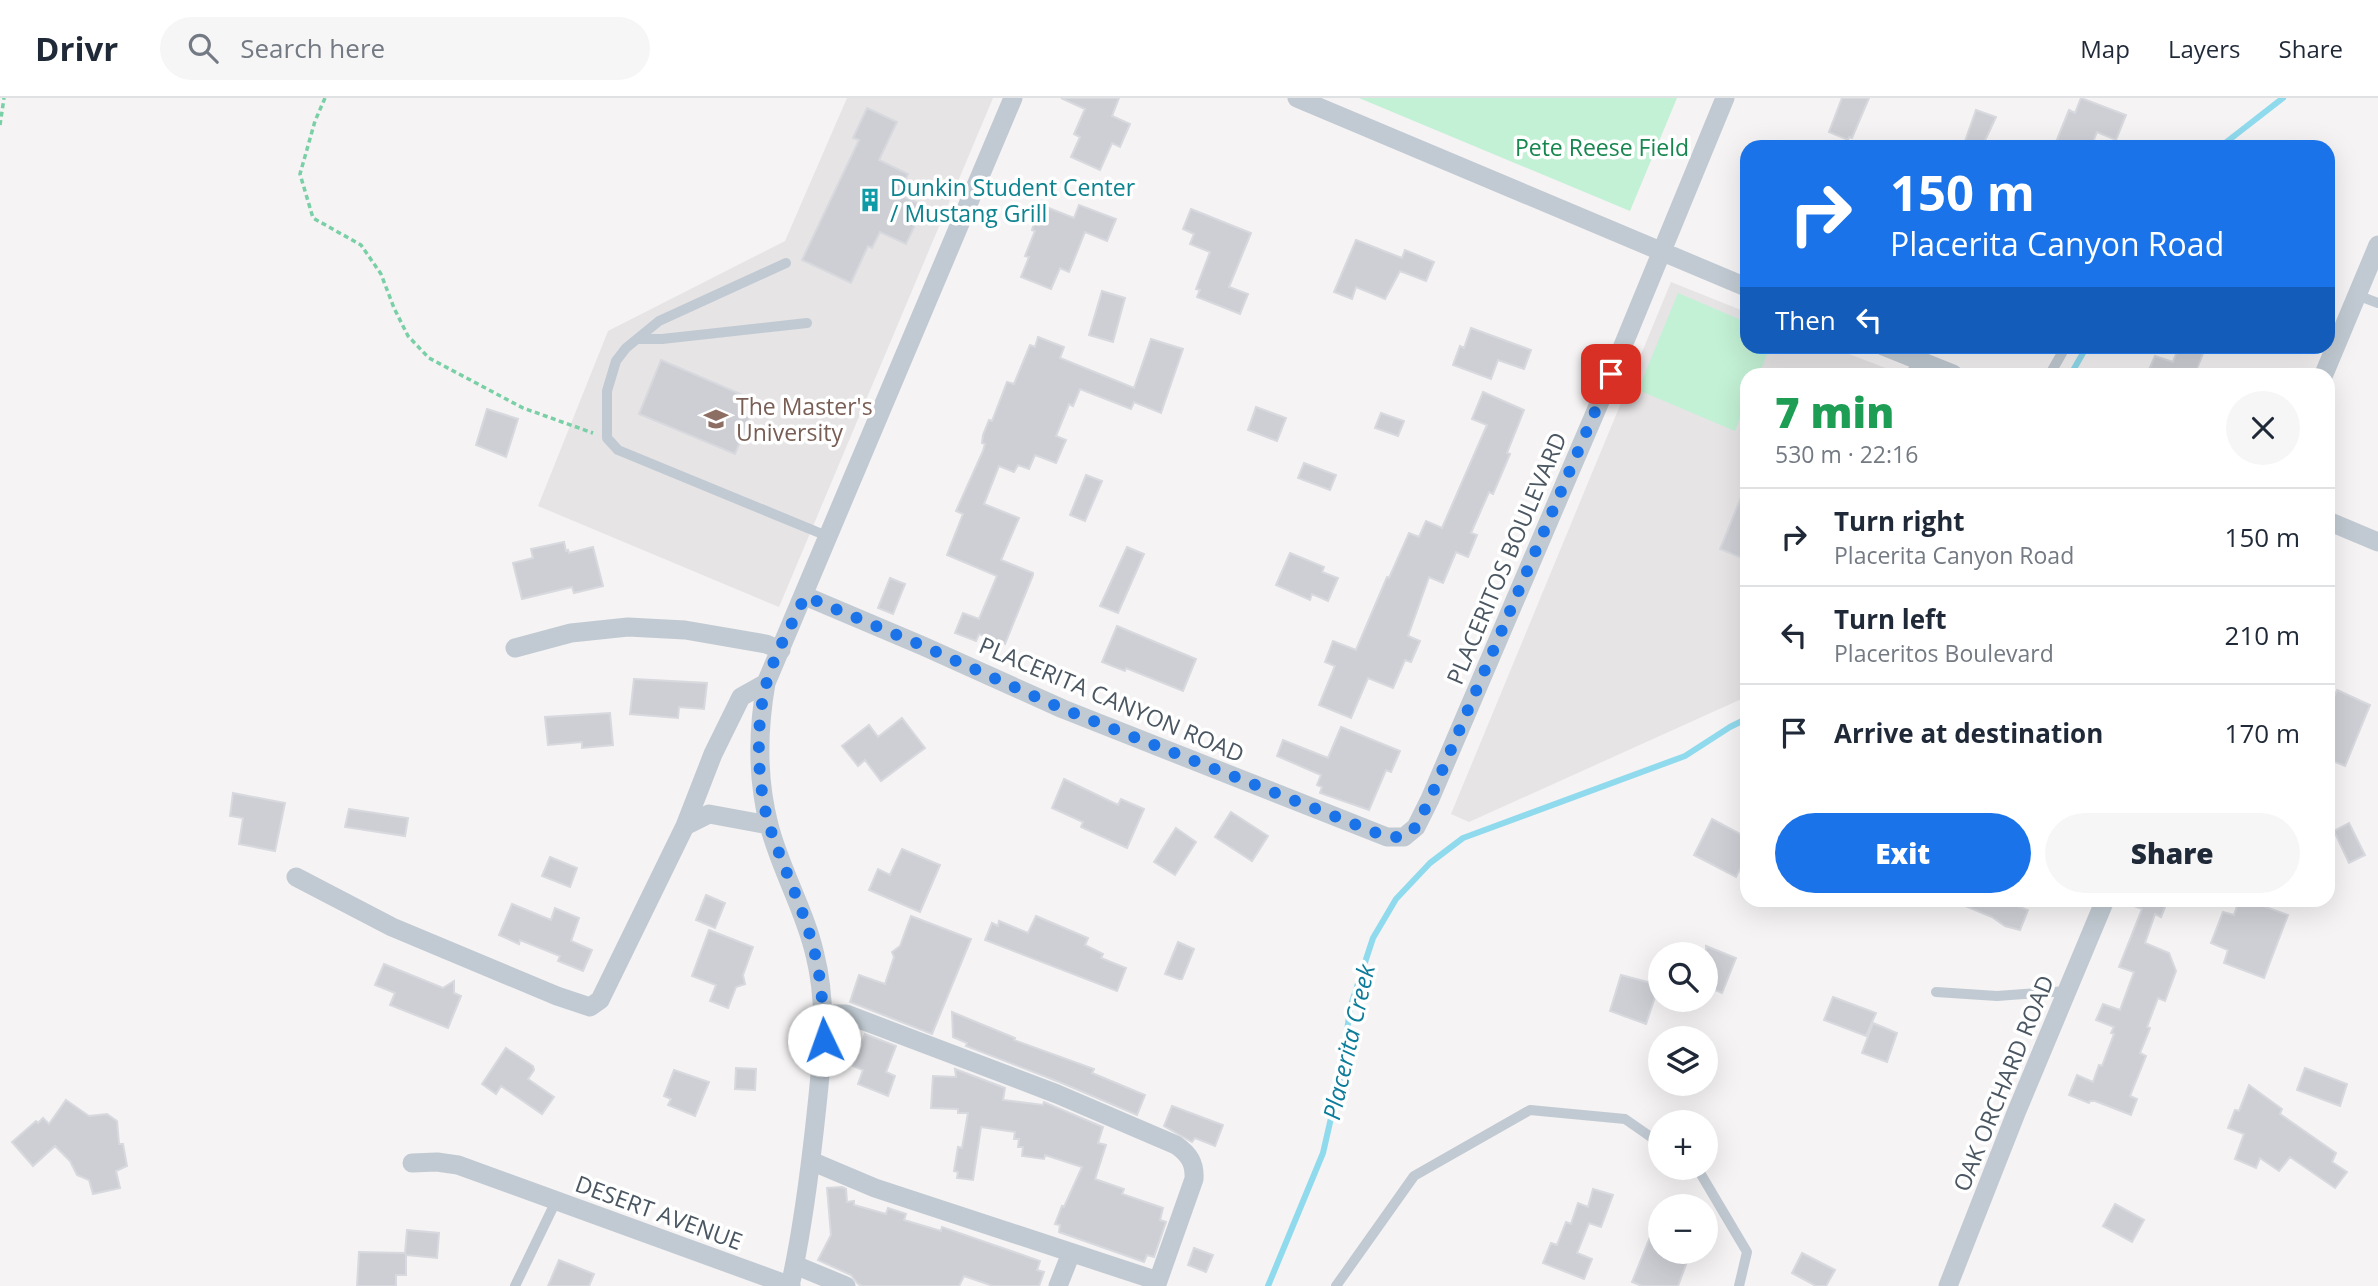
<!DOCTYPE html>
<meta charset="utf-8">
<style>
body{margin:0;font-family:"Open Sans",sans-serif;background:#f6f6f7;color:#1f2937;height:100vh;display:flex;flex-direction:column;font-size:26px;white-space:nowrap}
*{box-sizing:border-box;margin:0}
p{font-size:23px;color:#747a83}
.icon{flex:none;width:38px;height:38px;fill:none;stroke:currentColor;stroke-width:2;stroke-linecap:round;stroke-linejoin:round}
.map{position:relative;flex:1;overflow:hidden}
.sheet{position:absolute;left:1740px;top:270px;width:595px;height:539px;display:flex;flex-direction:column;background:#fff;border-radius:21px;box-shadow:0 7px 28px #0002}
.sheet>*{flex:none}
.banner{position:absolute;left:1740px;top:42px;width:595px;height:214px;border-radius:21px;box-shadow:0 7px 28px #0002;background:#1a73e8;color:#fff;overflow:hidden}
.controls{position:absolute;left:1648px;top:844px;display:grid;gap:14px}
.controls a{display:grid;place-items:center;width:70px;height:70px;border-radius:50%;background:#fff;box-shadow:0 7px 28px #0002;font-size:35px}
.pin{position:absolute;display:grid;place-items:center;width:60px;height:60px;color:#fff;margin:-30px;border-radius:14px;box-shadow:0 4px 10px #0006}
.me{position:absolute;width:77px;margin:-38px;rotate:357deg;stroke-linejoin:round;filter:drop-shadow(0 0 5px #0008)}
.turn{display:flex;align-items:center;gap:24px;height:147px;padding:0 35px;font-size:32px}
.turn .icon{width:91px;height:91px;stroke-width:2.5}
.turn b{display:block;font-size:49px;line-height:60px}
.then{display:flex;align-items:center;height:66px;padding:0 35px;background:#0003;gap:14px;font-size:26px}
.round{display:grid;place-items:center;flex:none;width:74px;height:74px;border-radius:37px;background:#f6f6f7}
.headline{display:flex;align-items:center;justify-content:space-between;height:119px;padding:0 35px}
h1{font-size:42px;font-weight:800;line-height:52px;color:#1e9e55}
.primary-button{display:flex;gap:14px;margin-top:auto;padding:14px 35px}
.primary-button a{flex:1;height:80px;border-radius:42px;background:#1a73e8;color:#fff;font-size:28px;font-weight:800;line-height:80px;text-align:center}
.primary-button a+a{background:#f6f6f7;color:#1f2937}
ul{padding:0;list-style:none}
li{display:flex;align-items:center;gap:21px;height:98px;padding:0 35px;border-top:2px solid #e0e1e3}
li div{flex:1}
li b{display:block;font-size:26px}
li em{font-style:normal}
header{display:flex;align-items:center;gap:42px;box-sizing:border-box;height:98px;padding:0 35px;background:#fff;border-bottom:2px solid #e0e1e3}
header strong{font-size:33px}
nav{display:flex;gap:38px;margin-inline-start:auto;font-size:24px}
.search{width:490px;height:63px;background:#f6f6f7;display:flex;align-items:center;gap:18px;box-sizing:border-box;padding:0 24px;border-radius:38px;color:#747a83;font-size:26px}
.map>svg:first-child{display:block}
</style>
<header>
<strong>Drivr</strong>
<div class="search"><svg class="icon" aria-label="search" viewBox="0 0 24 24"><circle cx="10" cy="10" r="6"/><path d="M15 15l6 6"/></svg>Search here</div>
<nav><a>Map</a><a>Layers</a><a>Share</a></nav>
</header>
<div class="map">
<svg width="2378" height="1188" viewBox="0 0 2378 1188">
<rect width="100%" height="100%" fill="#f5f3f3"/>
<path fill="#e6e4e5" d="M847 0H993L779 509 538 408 608 233 785 143Z
M1671 184 1746 214V248L1831 249 1901 276H1746V599L1469 724 1451 716Z"/>
<path fill="#c3f1d5" d="M1359 0H1677L1630 113Z
M1678 195 1746 224V248L1770 249 1759 276H1746V305L1735 333 1638 292Z"/>
<g fill="none" stroke-linecap="round" stroke-linejoin="round">
<path stroke="#90daee" stroke-width="6" d="M2220 49 2283 0
M2071 276 2087 248
M1268 1188 1323 1055 1342 972 1350 910 1373 840 1396 801 1430 765 1463 740 1685 658 1730 629 1746 621"/>
</g>
<path fill="#cdcfd5" stroke="#d7d9de" stroke-width="2" d="M1061 0H1119L1112 18 1130 26 1120 49 1112 45 1100 72 1071 59 1080 39 1074 36 1085 11Z
M1842 0H1869L1852 40 1849 39 1848 42 1829 34Z
M2081 0 2126 17 2116 42 2097 34 2091 49H2054L2069 12 2075 15Z
M867 10 897 24 879 62 908 76 898 96 924 108 906 146 880 134 872 150 868 148 851 185 802 162 859 42 853 40Z
M1976 12 1996 19 1982 49H1963Z
M1041 107 1074 120 1079 107 1116 121 1107 143 1085 134 1069 174 1060 170 1051 191 1021 179 1029 159 1025 158 1035 133 1032 132 1034 125Z
M1191 111 1251 135 1229 189 1248 196 1240 216 1197 199 1200 192 1196 191 1210 154 1190 146 1194 136 1183 131Z
M1356 142 1402 160 1405 152 1434 164 1426 183 1400 173 1385 201 1356 189 1352 201 1334 194Z
M1102 193 1125 200 1113 244 1089 237Z
M1471 230 1531 252 1524 271 1498 262 1491 281 1453 267 1460 248 1464 250Z
M1038 239 1064 249 1060 260 1134 290 1151 241 1183 251 1161 315 1134 304 1131 311 1080 291 1073 308 1069 306 1056 338 1066 342 1056 365 1035 357 1029 371 1018 367 1014 374 999 368 984 406 1019 420 1001 462 1033 475V477L1005 546 979 536 976 543 955 535 963 515 979 521 997 478 947 457 963 416 956 413 983 353 985 346 982 345 983 337 989 322 992 323 1007 284 1014 286 1030 247 1035 249Z
M2179 248H2206L2196 273 2201 276H2147L2155 258 2173 264Z
M661 262 757 303 735 356 639 316Z
M1483 294 1524 312 1507 355 1510 356 1493 396 1489 394 1471 435 1477 437 1468 459 1456 454 1443 485 1429 479 1408 538 1420 543 1411 564 1405 562 1393 590 1368 580 1351 620 1319 607 1335 568 1325 564 1333 543 1356 552 1387 479 1389 480 1409 435 1419 439 1426 423 1442 430 1487 327 1472 321Z
M1256 309 1286 320 1277 343 1248 332Z
M487 311 518 321 506 359 476 347Z
M1381 315 1404 323 1398 338 1375 330Z
M1304 365 1336 377 1330 392 1298 380Z
M1086 377 1102 383 1085 423 1070 417Z
M1746 387V452L1742 460 1720 451Z
M564 444 566 453 568 452 569 455 593 449 603 488 574 495 572 489 522 501 513 465 533 460 531 451Z
M1127 449 1144 456 1118 515 1100 508Z
M1290 455 1324 469 1322 474 1338 480 1328 503 1312 496 1310 502 1276 487Z
M890 480 905 486 893 516 878 510Z
M1117 528 1196 561 1183 593 1126 570 1125 573 1102 564Z
M634 581 707 585 704 611 679 609 678 620 630 616Z
M2337 592 2370 607 2345 668 2328 661V614Z
M610 615 613 647 582 650V644L548 647 545 619Z
M902 620 925 650 881 683 865 662 858 668 842 648 869 627 878 639Z
M1341 629 1400 653 1391 674 1386 672 1369 712 1320 695 1322 689 1317 687 1321 677 1277 658 1283 642 1328 660Z
M1064 681 1118 707 1121 701 1144 711 1127 750 1081 729 1083 724 1052 710Z
M233 695 285 705 275 753 239 746 243 720 230 718Z
M349 711 408 720 405 738 345 729Z
M1231 714 1268 738 1252 763 1215 739Z
M1712 721 1746 739V759L1736 779 1694 757Z
M2349 725 2365 757 2349 765 2334 733Z
M1176 730 1196 744 1175 777 1154 764Z
M902 751 940 767 920 814 869 792 878 771 890 777Z
M550 759 577 770 570 789 542 778Z
M706 797 725 805 715 830 696 822Z
M1951 802H2001L2028 812 2020 832 2005 828 1992 819Z
M2119 802H2168L2161 819 2155 816 2145 845 2169 855 2176 873 2165 903 2158 900 2147 929 2150 930 2140 955 2146 958 2130 998 2137 1001 2131 1017 2095 1003H2090L2089 1005 2069 997 2077 977 2093 984 2099 967 2102 968 2114 936 2111 935 2114 929 2096 922 2103 906 2120 912 2134 874 2119 869 2142 811Z
M2239 802H2247L2288 817 2264 880 2224 865 2228 852 2211 845 2223 814 2234 817Z
M512 806 551 822 555 810 579 820 571 843 592 852 583 873 558 863 560 858 520 842 519 846 499 837Z
M911 818 971 841 932 936 850 904 859 877 885 886 894 859 892 854 900 848Z
M1036 818 1088 840 1085 847 1103 856 1101 860 1126 870 1117 893 985 842 992 825 998 828 999 823 1028 835Z
M709 832 753 849 743 877 745 886 736 889 728 910 710 903 716 887 692 878Z
M1178 844 1194 851 1182 881H1179L1165 876Z
M1706 848 1736 860 1722 895 1706 888Z
M384 866 443 890 454 883V895L461 898 448 930 390 907 395 895 375 887Z
M1621 877 1659 887 1646 926 1610 913Z
M1833 899 1876 915 1866 938 1824 922Z
M952 914 1015 940 1014 942 1094 971 1092 975 1145 997 1137 1017 1062 985 966 948 967 945 953 939Z
M1873 925 1897 935 1887 964 1862 955Z
M865 936 896 948 886 974 895 978 888 998 858 986 863 972 853 968Z
M506 950 533 968 534 972 528 981 554 999 542 1016 501 988 496 996 482 986Z
M736 970 756 971 755 992 735 991Z
M2305 970 2347 986 2340 1008 2297 992Z
M955 971 1005 990 1003 1002 1043 1007 1044 1004 1103 1029 1098 1045 1106 1047 1095 1081 1124 1091 1122 1096 1163 1110 1160 1122 1166 1124 1154 1159 1147 1157 1144 1164 1059 1134 1060 1127 1055 1126 1062 1108 1064 1109 1082 1069 1045 1057 1044 1061 1022 1058 1023 1049H1018L1019 1041H1014L1015 1034 981 1029 973 1082 957 1080 958 1074 954 1073 958 1049 962 1050 968 1015H958V1011L931 1010 933 978 956 979Z
M674 972 709 984 695 1018 668 1007 671 1001 664 998Z
M2249 987 2282 1011 2280 1016 2336 1055 2332 1064 2347 1074 2335 1090 2290 1059 2279 1073 2260 1060 2256 1070 2235 1061 2244 1036 2228 1030 2235 1012 2239 1013Z
M66 1002 89 1018 107 1016 117 1023 119 1046H123L127 1068 116 1073 120 1090 93 1096 89 1082 77 1077 70 1063 55 1048 33 1068 12 1044 36 1023 38 1025 43 1020 49 1026Z
M1172 1008 1223 1027 1215 1048 1195 1040 1192 1044 1164 1028Z
M842 1089 846 1091 847 1104 854 1103V1107L886 1116 888 1110 906 1116 904 1122 941 1133 942 1129 1040 1163 1037 1172 1044 1174 1039 1188H993L964 1178 959 1188H862L858 1186 851 1177 818 1162 831 1137 827 1090Z
M1593 1091 1613 1097 1601 1129 1589 1125 1577 1155 1592 1161 1584 1181 1543 1165 1551 1145 1557 1147 1566 1124 1571 1126 1578 1105 1588 1109Z
M2115 1106 2144 1122 2132 1144 2103 1128Z
M1660 1114 1661 1153H1691L1678 1188H1642L1632 1184Z
M407 1132 439 1135 437 1160 406 1157V1177H396V1188H357L359 1154 405 1155Z
M1194 1150 1213 1157 1206 1174 1188 1167Z
M1802 1155 1835 1172 1826 1188H1816L1792 1175Z
M559 1162 594 1176 589 1188H548Z"/>
<g fill="none" stroke-linecap="round" stroke-linejoin="round">
<path stroke="#7ad0a6" stroke-width="3.5" stroke-dasharray="5 3.5" stroke-linecap="butt" d="M325 0 315 23 300 76 313 120 361 147 381 176 394 210 408 238 429 260 523 310 593 335
M0 27 4 0"/>
<path stroke="#c1cad2" stroke-width="10" d="M786 165 659 223 626 250 616 263 607 293V340L618 352 827 438
M2357 197 2378 205
M639 241H662L807 225
M1911 276 1917 263
M2050 276 2066 248
M1936 894 1997 898 2067 893
M1694 1069 1699 1073 1747 1154 1739 1188
M515 1188 556 1103
M1336 1188 1414 1078 1530 1012 1625 1021 1661 1046"/>
<path stroke="#c1cad2" stroke-width="19" d="M1297 0 1746 189
M1883 248 1953 276
M2324 276 2378 147
M2328 423 2378 444
M805 498 923 548 1063 611 1387 739H1404L1416 729 1430 701 1601 301 1725 0
M515 550 571 535 628 529 685 532 766 546 781 552
M685 728 713 656 741 599 766 585
M296 779 392 829 557 898 590 909 600 902 685 728 709 716 769 727
M811 1063 875 1090 1158 1183 1194 1081C1195 1065 1189 1056 1176 1047L1057 996 846 916H823
M412 1065 437 1064 458 1067 791 1188
M795 1167 846 1188
M790 1188C802 1135 809 1080 815 1026 821 969 829 913 815 857 805 812 780 771 769 727 757 681 758 631 766 585L1013 0
M1058 1188 1071 1155
M1948 1188 2016 1015 2105 802"/>
</g>
<g fill="none" stroke-linecap="round" stroke-linejoin="round">
<path stroke="#1a73e8" stroke-width="12" stroke-dasharray="0 21.6" d="M824 942C823 914 822 884 815 856 805 813 784 772 770 730 757 690 755 627 766 587 774 556 792 527 805 498L923 548 1063 611 1387 739H1404L1416 729 1430 701 1611 276"/>
</g>
<defs>
<g id="building-bare" transform="scale(1.89)"><path d="M-4-6H4V6H1V3H-1V6H-4ZM-2.5-4.3h1.7v1.8h-1.7ZM.8-4.3h1.7v1.8H.8ZM-2.5-1h1.7V.8h-1.7ZM.8-1h1.7V.8H.8Z" fill="#0f9aa8" stroke="#fff" stroke-width="2.5" paint-order="stroke"/></g>
<g id="university-bare" transform="scale(1.89)"><path d="M0-5L7-2L0 1L-7-2ZM-4 1L0 2.5L4 1V4Q0 6-4 4Z" fill="#8d6e63" stroke="#fff" stroke-width="2.5" paint-order="stroke"/></g>
</defs>
<g fill-rule="evenodd">
<use href="#building-bare" x="870" y="102"/>
<use href="#university-bare" x="716" y="321"/>
</g>
<g text-anchor="middle" dominant-baseline="central" stroke-width="7" stroke-linejoin="round" paint-order="stroke">
<g font-size="23" fill="#17864f" stroke="#fff">
<text x="1602" y="49">Pete Reese Field</text>
</g>
<g font-size="23" fill="#0d838f" stroke="#fff" text-anchor="start">
<text x="890" y="89">Dunkin Student Center<tspan x="890" dy="26">/ Mustang Grill</tspan></text>
</g>
<g font-size="23" fill="#785e54" stroke="#fff" text-anchor="start">
<text x="736" y="308">The Master's<tspan x="736" dy="26">University</tspan></text>
</g>
<g font-size="23" fill="#4a5661" stroke="#fff">
<text transform="translate(1506 460) rotate(-67)">PLACERITOS BOULEVARD</text>
<text transform="translate(1112 601) rotate(23)">PLACERITA CANYON ROAD</text>
<text transform="translate(2003 985) rotate(-68)">OAK ORCHARD ROAD</text>
<text transform="translate(659 1114) rotate(20)">DESERT AVENUE</text>
</g>
<g font-size="24" font-style="italic" fill="#0c7c9b" stroke="#fff">
<text transform="translate(1348 944) rotate(-77)">Placerita Creek</text>
</g>
</g>
</svg>
<div class="controls">
<a><svg class="icon" aria-label="search" viewBox="0 0 24 24"><circle cx="10" cy="10" r="6"/><path d="M15 15l6 6"/></svg></a>
<a><svg class="icon" aria-label="layers" viewBox="0 0 24 24"><path d="M12 4l9 5-9 5-9-5zM3 14l9 5 9-5"/></svg></a>
<a>+</a>
<a>−</a>
</div>
<div class="pin" style="left:1611px;top:276px;background:#d93025"><svg class="icon" aria-label="arrive" viewBox="0 0 24 24"><path d="M6 21V4h12l-3 4 3 4H6"/></svg></div>
<svg class="me" style="left:824px;top:942px" viewBox="-20 -20 40 40"><circle r="19" fill="#fff"/><path d="M0-13L10 11 0 6-10 11z" fill="#1a73e8"/></svg>
<div class="banner">
<div class="turn"><svg class="icon" aria-label="right" viewBox="0 0 24 24"><path d="M7 20v-9h11M14 6l5 5-5 5"/></svg><div><b>150 m</b>Placerita Canyon Road</div></div>
<div class="then">Then<svg class="icon" aria-label="left" viewBox="0 0 24 24"><path d="M17 20v-9H6M10 6l-5 5 5 5"/></svg></div>
</div>
<section class="sheet">
<div class="headline"><div><h1>7 min</h1><p>530 m · 22:16</p></div><a class="round"><svg class="icon" aria-label="close" viewBox="0 0 24 24"><path d="M6 6l12 12M18 6L6 18"/></svg></a></div>
<ul>
<li><svg class="icon" aria-label="right" viewBox="0 0 24 24"><path d="M7 20v-9h11M14 6l5 5-5 5"/></svg><div><b>Turn right</b><p>Placerita Canyon Road</p></div><em>150 m</em></li>
<li><svg class="icon" aria-label="left" viewBox="0 0 24 24"><path d="M17 20v-9H6M10 6l-5 5 5 5"/></svg><div><b>Turn left</b><p>Placeritos Boulevard</p></div><em>210 m</em></li>
<li><svg class="icon" aria-label="arrive" viewBox="0 0 24 24"><path d="M6 21V4h12l-3 4 3 4H6"/></svg><div><b>Arrive at destination</b></div><em>170 m</em></li>
</ul>
<div class="primary-button"><a>Exit</a><a>Share</a></div>
</section>
</div>
